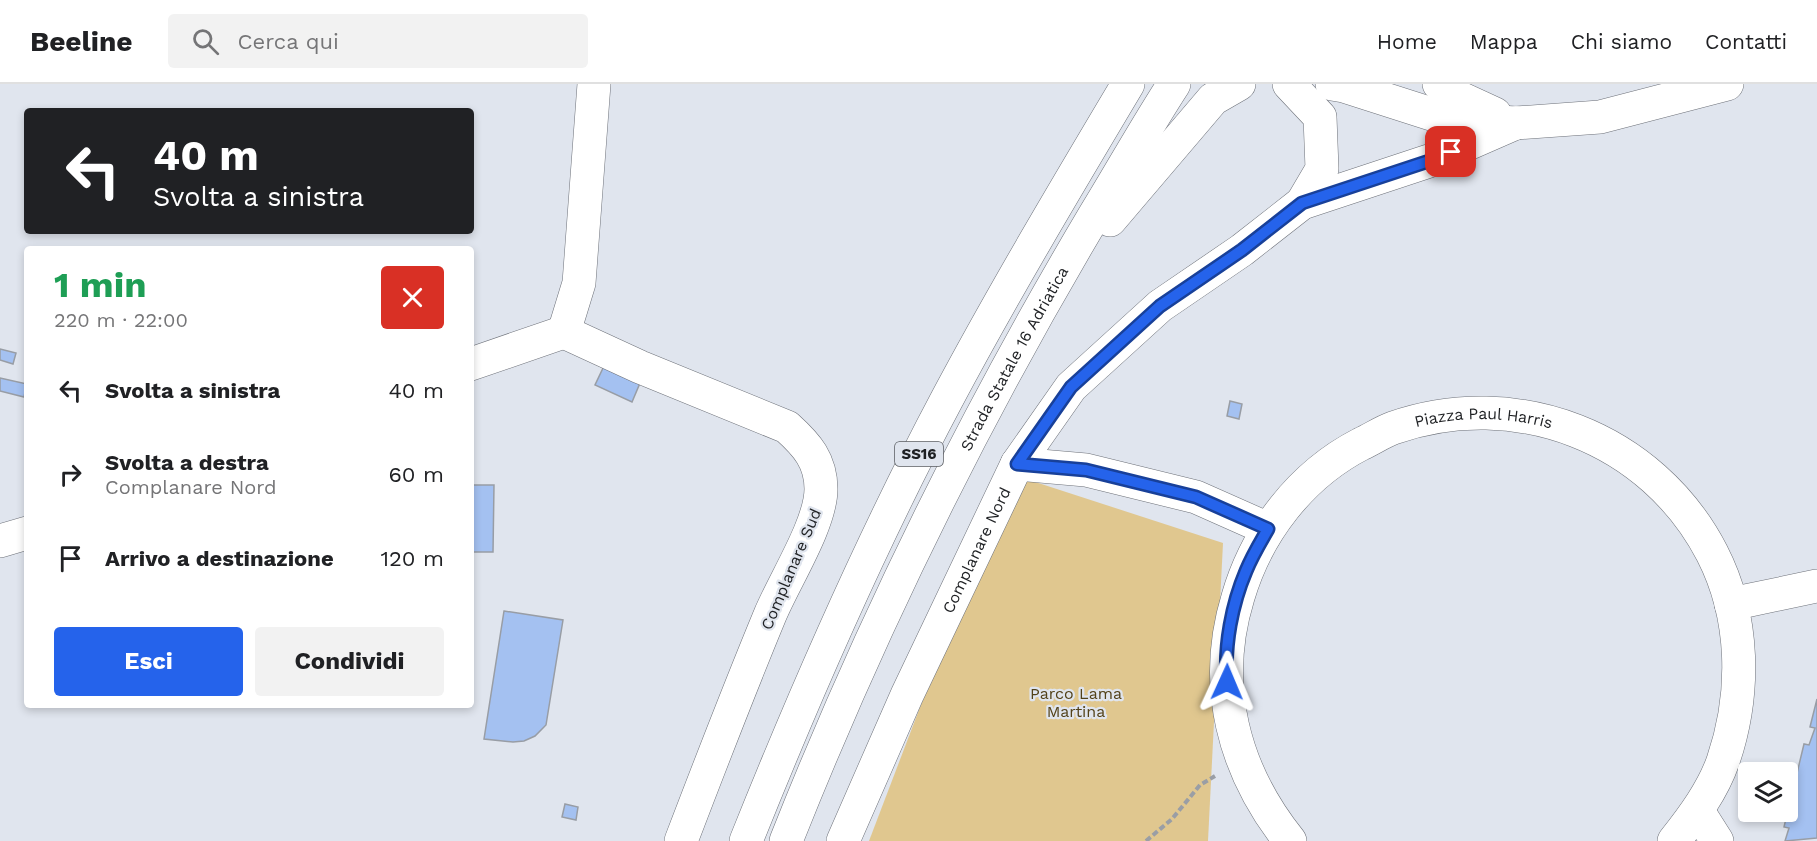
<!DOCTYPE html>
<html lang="it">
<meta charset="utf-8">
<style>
body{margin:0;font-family:"Work Sans",sans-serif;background:#f2f2f2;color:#202124;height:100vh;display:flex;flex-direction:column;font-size:22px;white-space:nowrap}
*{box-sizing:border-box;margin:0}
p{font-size:20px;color:#757577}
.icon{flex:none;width:33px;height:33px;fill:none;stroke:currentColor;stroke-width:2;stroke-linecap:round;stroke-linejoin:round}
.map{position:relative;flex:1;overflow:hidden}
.panel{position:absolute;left:24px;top:162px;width:450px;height:462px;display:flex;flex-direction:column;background:#fff;border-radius:6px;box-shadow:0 3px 9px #0003}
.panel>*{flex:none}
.banner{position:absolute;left:24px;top:24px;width:450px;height:126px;border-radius:6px;box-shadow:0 3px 9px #0003;background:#202124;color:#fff;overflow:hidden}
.tools{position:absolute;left:1738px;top:678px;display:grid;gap:12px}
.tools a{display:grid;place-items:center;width:60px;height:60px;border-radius:6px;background:#fff;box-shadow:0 3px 9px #0003;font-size:30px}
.pin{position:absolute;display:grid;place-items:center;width:51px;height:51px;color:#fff;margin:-26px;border-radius:12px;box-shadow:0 3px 9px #0006}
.me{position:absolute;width:66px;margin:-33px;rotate:1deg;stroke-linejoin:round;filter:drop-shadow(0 0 4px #0008)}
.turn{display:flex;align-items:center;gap:21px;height:126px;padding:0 30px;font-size:27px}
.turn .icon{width:78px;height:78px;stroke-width:2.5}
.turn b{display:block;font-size:42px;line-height:51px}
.round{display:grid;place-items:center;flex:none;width:63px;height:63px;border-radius:6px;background:#f2f2f2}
.head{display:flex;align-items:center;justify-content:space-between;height:102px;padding:0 30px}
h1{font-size:36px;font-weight:700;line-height:45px;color:#1e9e55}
.action{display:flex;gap:12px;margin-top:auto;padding:12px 30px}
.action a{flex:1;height:69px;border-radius:6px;background:#2563eb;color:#fff;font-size:24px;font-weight:700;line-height:69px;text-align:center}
.action a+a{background:#f2f2f2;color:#202124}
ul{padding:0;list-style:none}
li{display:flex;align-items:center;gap:18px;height:84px;padding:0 30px}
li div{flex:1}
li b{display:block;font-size:22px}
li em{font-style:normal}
header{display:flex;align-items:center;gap:36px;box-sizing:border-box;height:84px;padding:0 30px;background:#fff;border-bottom:2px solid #e0e0e0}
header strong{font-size:28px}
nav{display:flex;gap:33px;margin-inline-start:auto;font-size:21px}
.search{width:420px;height:54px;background:#f2f2f2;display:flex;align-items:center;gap:15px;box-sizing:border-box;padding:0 21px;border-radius:6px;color:#757577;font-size:22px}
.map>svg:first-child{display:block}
</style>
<header>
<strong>Beeline</strong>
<div class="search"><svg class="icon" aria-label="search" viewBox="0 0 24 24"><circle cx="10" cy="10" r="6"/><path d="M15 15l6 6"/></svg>Cerca qui</div>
<nav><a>Home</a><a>Mappa</a><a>Chi siamo</a><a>Contatti</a></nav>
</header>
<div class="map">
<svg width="1817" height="757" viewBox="0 0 1817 757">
<rect width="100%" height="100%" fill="#e0e5ee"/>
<path fill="#e0c78f" d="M1026 395 1223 459 1208 757H869L922 618Z"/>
<path fill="#a4c1f1" stroke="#989da5" stroke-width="1.5" d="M0 265 16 269 13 280 0 276Z
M604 282 640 299 632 318 595 301Z
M0 294 27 300 24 313 0 307Z
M1230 317 1242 320 1239 335 1227 332Z
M471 401H494L493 468H471Z
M504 527 563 536 546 641 535 652 524 657 513 658 484 655Z
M1817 615V754L1785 757 1789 744 1784 743 1804 660 1809 661 1815 644 1810 643Z
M565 720 578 723 576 736 562 733Z"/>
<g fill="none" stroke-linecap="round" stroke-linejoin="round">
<g stroke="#6d7179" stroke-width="34">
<g id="minor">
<path d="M564 248 640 283 787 343C807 361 821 377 821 405 821 440 784 497 770 531 739 606 710 681 681 757"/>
<path d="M564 248 579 199 594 0"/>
<path d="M471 280 564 248"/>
<path d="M1017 380 1086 386 1196 413 1268 445"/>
<path d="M0 457 27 449"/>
<path d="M1731 520 1817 502"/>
<path d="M1698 727 1717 757"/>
<path id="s1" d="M843 757 907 611 1017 380 1071 303 1160 222 1242 166 1302 119 1429 77 1516 39"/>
<path id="s2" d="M1290 757C1233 686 1211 601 1238 513 1257 448 1301 391 1361 360 1372 355 1382 348 1393 344 1516 301 1652 353 1712 469 1745 533 1746 610 1723 677 1713 706 1693 733 1674 757"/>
</g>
</g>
<g stroke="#6d7179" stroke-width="34">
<path id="major" d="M1516 39 1600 33 1727 0"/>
</g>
<g stroke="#6d7179" stroke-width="34">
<g id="highway">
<path d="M1289 0 1320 33 1322 85 1302 119"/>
<path d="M1332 0 1344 2 1447 35 1516 39"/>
<path d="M1439 0 1456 12 1495 30"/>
<path d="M1110 136 1213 15 1239 0"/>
<path d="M746 757C806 607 871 458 947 315 1004 208 1066 104 1128 0"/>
<path id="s3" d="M786 757C872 540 975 332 1094 132 1121 88 1146 43 1174 0"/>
</g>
</g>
<path stroke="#9a9ea5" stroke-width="4" stroke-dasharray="6 3" stroke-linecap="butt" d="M1146 757 1172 735 1200 701 1215 692"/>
<use href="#minor" stroke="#fff" stroke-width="33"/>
<use href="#major" stroke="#fff" stroke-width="33"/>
<use href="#highway" stroke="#fff" stroke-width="33"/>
</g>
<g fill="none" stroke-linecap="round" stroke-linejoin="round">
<g stroke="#184099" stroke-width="15">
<path id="route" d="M1227 598C1224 561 1232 520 1246 487 1252 472 1260 459 1268 445L1196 413 1086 386 1017 380 1071 303 1160 222 1242 166 1302 119 1429 77 1451 68"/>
</g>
<use href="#route" stroke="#2563eb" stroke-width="10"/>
</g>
<g text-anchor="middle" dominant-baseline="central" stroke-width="4.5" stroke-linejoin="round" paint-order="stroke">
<rect fill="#e0e5ee" stroke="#585b60" stroke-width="1.5" x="895" y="358" width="48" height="24" rx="4.5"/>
<g font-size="15" font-weight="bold" fill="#1e2023">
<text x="919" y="370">SS16</text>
</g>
<g font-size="16" fill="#1e2023" stroke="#e0e5ee">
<text stroke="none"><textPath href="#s3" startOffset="534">Strada Statale 16 Adriatica</textPath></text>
<text stroke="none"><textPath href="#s2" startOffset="590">Piazza Paul Harris</textPath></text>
<text stroke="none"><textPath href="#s1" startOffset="320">Complanare Nord</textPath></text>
<text transform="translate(791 485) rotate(-67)">Complanare Sud</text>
</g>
<g font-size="16" fill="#524118" stroke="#e0e5ee">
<text x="1076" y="609">Parco Lama<tspan x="1076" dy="18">Martina</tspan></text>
</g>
</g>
</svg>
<div class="tools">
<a><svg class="icon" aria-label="layers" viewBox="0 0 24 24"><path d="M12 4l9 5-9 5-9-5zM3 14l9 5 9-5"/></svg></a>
</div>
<div class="pin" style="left:1451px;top:68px;background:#d93025"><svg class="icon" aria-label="arrive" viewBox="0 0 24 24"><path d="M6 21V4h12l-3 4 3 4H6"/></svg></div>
<svg class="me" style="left:1227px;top:598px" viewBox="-20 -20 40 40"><path d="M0-17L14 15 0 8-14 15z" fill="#2563eb" stroke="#fff" stroke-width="4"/></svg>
<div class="banner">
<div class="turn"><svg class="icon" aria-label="left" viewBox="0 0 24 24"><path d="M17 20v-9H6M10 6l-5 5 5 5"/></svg><div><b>40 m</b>Svolta a sinistra</div></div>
</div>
<section class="panel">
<div class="head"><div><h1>1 min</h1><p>220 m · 22:00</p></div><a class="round" style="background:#d93025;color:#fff"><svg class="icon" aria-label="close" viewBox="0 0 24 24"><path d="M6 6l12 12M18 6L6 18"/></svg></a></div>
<ul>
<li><svg class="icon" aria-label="left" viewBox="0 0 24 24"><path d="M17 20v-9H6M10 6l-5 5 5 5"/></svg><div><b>Svolta a sinistra</b></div><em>40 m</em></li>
<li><svg class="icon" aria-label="right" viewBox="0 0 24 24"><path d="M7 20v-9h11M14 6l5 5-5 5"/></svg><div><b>Svolta a destra</b><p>Complanare Nord</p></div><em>60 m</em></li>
<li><svg class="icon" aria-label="arrive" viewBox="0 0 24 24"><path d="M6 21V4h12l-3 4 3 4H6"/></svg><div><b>Arrivo a destinazione</b></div><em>120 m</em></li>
</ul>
<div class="action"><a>Esci</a><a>Condividi</a></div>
</section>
</div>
